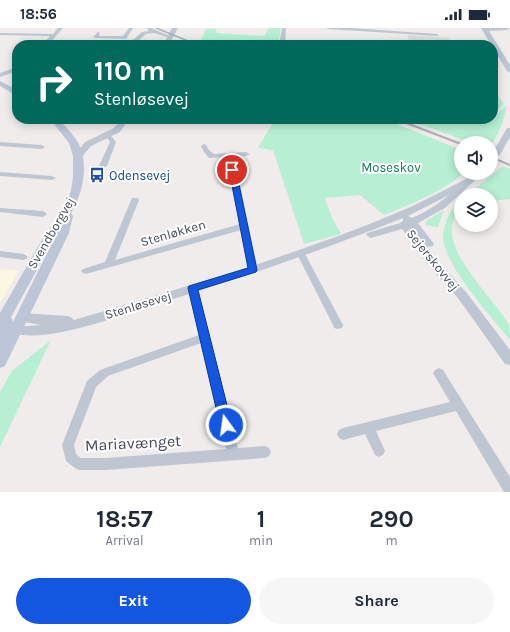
<!DOCTYPE html>
<meta charset="utf-8">
<style>
body{margin:0;font-family:Karla,sans-serif;background:#f6f6f7;color:#1f2937;height:100vh;display:flex;flex-direction:column;font-size:15px;white-space:nowrap}
*{box-sizing:border-box;margin:0}
p{font-size:13px;color:#747a83}
.icon{flex:none;width:22px;height:22px;fill:none;stroke:currentColor;stroke-width:2;stroke-linecap:round;stroke-linejoin:round}
.map{position:relative;height:464px;overflow:hidden}
.drawer{display:flex;flex-direction:column;background:#fff;flex:1}
.drawer>*{flex:none}
.guide{position:absolute;left:12px;top:12px;width:486px;height:84px;border-radius:16px;box-shadow:0 2px 10px #0003;background:#00695c;color:#fff;overflow:hidden}
.buttons{position:absolute;left:454px;top:108px;display:grid;gap:8px}
.buttons a{display:grid;place-items:center;width:44px;height:44px;border-radius:50%;background:#fff;box-shadow:0 2px 10px #0003;font-size:20px}
.pin{position:absolute;display:grid;place-items:center;width:34px;height:34px;color:#fff;margin:-17px;border:2px solid #fff;border-radius:50%;box-shadow:0 1px 4px #0007}
.me{position:absolute;width:44px;margin:-22px;rotate:346deg;stroke-linejoin:round;filter:drop-shadow(0 0 3px #0008)}
.turn{display:flex;align-items:center;gap:14px;height:84px;padding:0 16px;font-size:18px}
.turn .icon{width:52px;height:52px;stroke-width:2.5}
.turn b{display:block;font-size:28px;line-height:34px}
.eta{display:flex;justify-content:space-evenly;align-items:center;height:68px;text-align:center}
.eta b{font-size:24px;font-weight:700;line-height:28px}
.action{display:flex;gap:8px;margin-top:auto;padding:8px 16px}
.action a{flex:1;height:46px;border-radius:24px;background:#1357e1;color:#fff;font-size:16px;font-weight:700;line-height:46px;text-align:center}
.action a+a{background:#f6f6f7;color:#1f2937}
.status{display:flex;justify-content:space-between;align-items:center;height:28px;padding:0 20px;background:#fff;direction:ltr}
.status svg{height:11px;fill:currentColor}
.map>svg:first-child{display:block}
</style>
<div class="status"><b>18:56</b><svg viewBox="0 0 49 12"><path d="M0 12V9h3v3zM5 12V6h3v6zM10 12V3h3v9zM15 12V0h3v12zM26 1h20v11H26zM47 4h2v5h-2z"/></svg></div>
<div class="map">
<svg width="510" height="464" viewBox="0 0 510 464">
<rect width="100%" height="100%" fill="#efeceb"/>
<path fill="#fcf7e2" d="M0 241 19 243 0 275Z"/>
<path fill="#e0dddd" d="M408 7 449 10 451 17H409Z"/>
<path fill="#b7efd3" d="M269 0H281L278 17H206L200 15 206 1H216L217 5 264 8Z
M493 62 504 76 493 86Z
M507 77C504 92 500 104 491 117V115H472L406 91H443L445 94H457H445L444 91H483L477 94 485 91H493V88L498 85Z
M275 91H384L461 122V145H464C440 165 413 175 384 187L360 167 325 170 332 190 341 206 304 216 273 122 258 120Z
M503 138 510 141V171L491 173V167H467Z
M461 172V181C427 212 496 271 509 297 510 301 510 308 510 312 490 287 452 246 444 216 440 201 450 181 461 172Z
M444 182 438 199 425 197 426 193Z
M51 312 0 419V364L12 343Z"/>
<g fill="none" stroke-linecap="round" stroke-linejoin="round">
<path fill="#bec6d2" fill-rule="evenodd" d="M58 0H63L48 17H42L50 8 0 7V5L53 6Z
M129 0H133L126 11 95 10 93 9 98 4 100 5 99 8H123Z
M147 0H151L172 9 170 10 154 5 146 6 138 13 126 17H118L134 11 142 4 149 3Z
M282 0H286L285 17H279Z
M326 0H351L437 6 439 7 437 8 328 1Z
M17 39V43L0 49V45Z
M107 104 109 105 116 114 107 138 103 140 99 138 110 114 104 106Z
M0 114 42 117 45 119 42 121 0 118Z
M204 116 206 117 209 122 214 126 246 124 250 126 246 128 234 129 258 242 256 244 253 245 248 242 241 202 86 246 83 245 81 243 83 241 105 234 132 170H138L139 172 115 232 240 196 227 129 209 130 204 124 201 118Z
M0 144 52 148 56 150 52 152 0 148Z
M0 180 43 183 47 186 43 189 0 184Z
M0 223 24 226 28 229 24 232 0 229Z
M301 223 305 226 343 297 342 300 338 301 334 300 333 297 297 226Z
M193 257 196 258 198 260 238 420 265 418 269 420 271 424 269 428 265 430 106 442H79L75 440 66 433 62 417 87 353 100 342 199 307 188 260 190 258ZM201 315 226 421 106 430H81L76 426 74 417 96 359 108 348Z
M439 340 443 342 510 449V464H504L456 383 376 403 385 423 383 427 379 429 375 427 365 406 343 412 339 410 337 406 339 402 343 400 450 374 433 345 435 342Z"/>
<path fill="#bec6d2" fill-rule="evenodd" d="M172 0H178L169 17H163Z
M481 0H510L507 2 489 3 510 37V45L507 43 493 20V17H491Z
M121 91H129L120 104 91 118 81 130H75L74 128 85 114 114 100Z
M507 100H510V109L502 123H496L495 121Z
M472 145H483L445 180 418 195 434 216 433 218 427 219 442 238 466 264 510 322V337L505 336 458 270 434 244 402 201 371 210 366 207 367 205 400 195 403 193V190C320 223 238 251 154 277 119 288 46 316 13 305L11 302 13 299 42 297 18 293 16 290 18 287 22 285 68 288 72 290 74 292C184 259 295 228 401 183 423 174 444 162 466 151ZM449 167C438 176 426 184 412 190L408 188Z"/>
<path fill="#bdc6d6" fill-rule="evenodd" d="M0 53 17 62V68L0 58Z
M50 91H59C65 98 72 105 77 113 90 134 83 166 71 185L73 188 69 205 5 338 0 340V285L40 215 67 175 71 162 73 149V128L69 115ZM54 211 13 294 11 289Z"/>
<path stroke="#adb0b6" stroke-width="1.5" d="M156 0 198 17"/>
<path stroke="#adb0b6" stroke-width="2" d="M396 91 461 116
M491 129 510 137"/>
<path stroke="#bec6d2" stroke-width="8" d="M491 131 499 121"/>
</g>
<path fill="#1357e1" stroke="#0c3992" d="M232 139 236 142 257 242 256 244 198 262 232 397 230 401 226 403 222 401 220 397 188 260 189 258 248 240 229 142Z"/>
<defs>
<g id="bus-bare" transform="scale(1.2)"><path d="M-5-6H5V4H4V6H2V4H-2V6H-4V4H-5ZM-3.5-4V0h7V-4ZM-3.5 1.2v1.5H-2V1.2ZM2 1.2v1.5H3.5V1.2Z" fill="#1a4fb4" stroke="#fff" stroke-width="2.5" paint-order="stroke"/></g>
</defs>
<g fill-rule="evenodd">
<use href="#bus-bare" x="97" y="147"/>
</g>
<g text-anchor="middle" dominant-baseline="central" stroke-width="4" stroke-linejoin="round" paint-order="stroke">
<g font-size="13" fill="#137c53" stroke="#fff">
<text x="391" y="139">Moseskov</text>
</g>
<g font-size="13" fill="#164399" stroke="#fff" text-anchor="start">
<text x="109" y="147">Odensevej</text>
</g>
<g font-size="13" fill="#434d59" stroke="#fff">
<text transform="translate(51 205) rotate(-60)">Svendborgvej</text>
<text transform="translate(173 205) rotate(-16)">Stenløkken</text>
<text transform="translate(433 232) rotate(51)">Sejerskovvej</text>
<text transform="translate(138 277) rotate(-17)">Stenløsevej</text>
</g>
<g font-size="16" fill="#434d59" stroke="#fff">
<text transform="translate(133 415) rotate(-3)">Mariavænget</text>
</g>
</g>
</svg>
<div class="buttons">
<a><svg class="icon" aria-label="sound" viewBox="0 0 24 24"><path d="M4 9h4l5-4v14l-5-4H4zM17 9q2 3 0 6"/></svg></a>
<a><svg class="icon" aria-label="layers" viewBox="0 0 24 24"><path d="M12 4l9 5-9 5-9-5zM3 14l9 5 9-5"/></svg></a>
</div>
<div class="pin" style="left:232px;top:142px;background:#d93025"><svg class="icon" aria-label="arrive" viewBox="0 0 24 24"><path d="M6 21V4h12l-3 4 3 4H6"/></svg></div>
<svg class="me" style="left:226px;top:397px" viewBox="-20 -20 40 40"><circle r="17" fill="#1357e1" stroke="#fff" stroke-width="3"/><path d="M0-11L8 9 0 5-8 9z" fill="#fff"/></svg>
<div class="guide">
<div class="turn"><svg class="icon" aria-label="right" viewBox="0 0 24 24"><path d="M7 20v-9h11M14 6l5 5-5 5"/></svg><div><b>110 m</b>Stenløsevej</div></div>
</div>
</div>
<section class="drawer">
<div class="eta">
<div><b>18:57</b><p>Arrival</p></div>
<div><b>1</b><p>min</p></div>
<div><b>290</b><p>m</p></div>
</div>
<div class="action"><a>Exit</a><a>Share</a></div>
</section>
